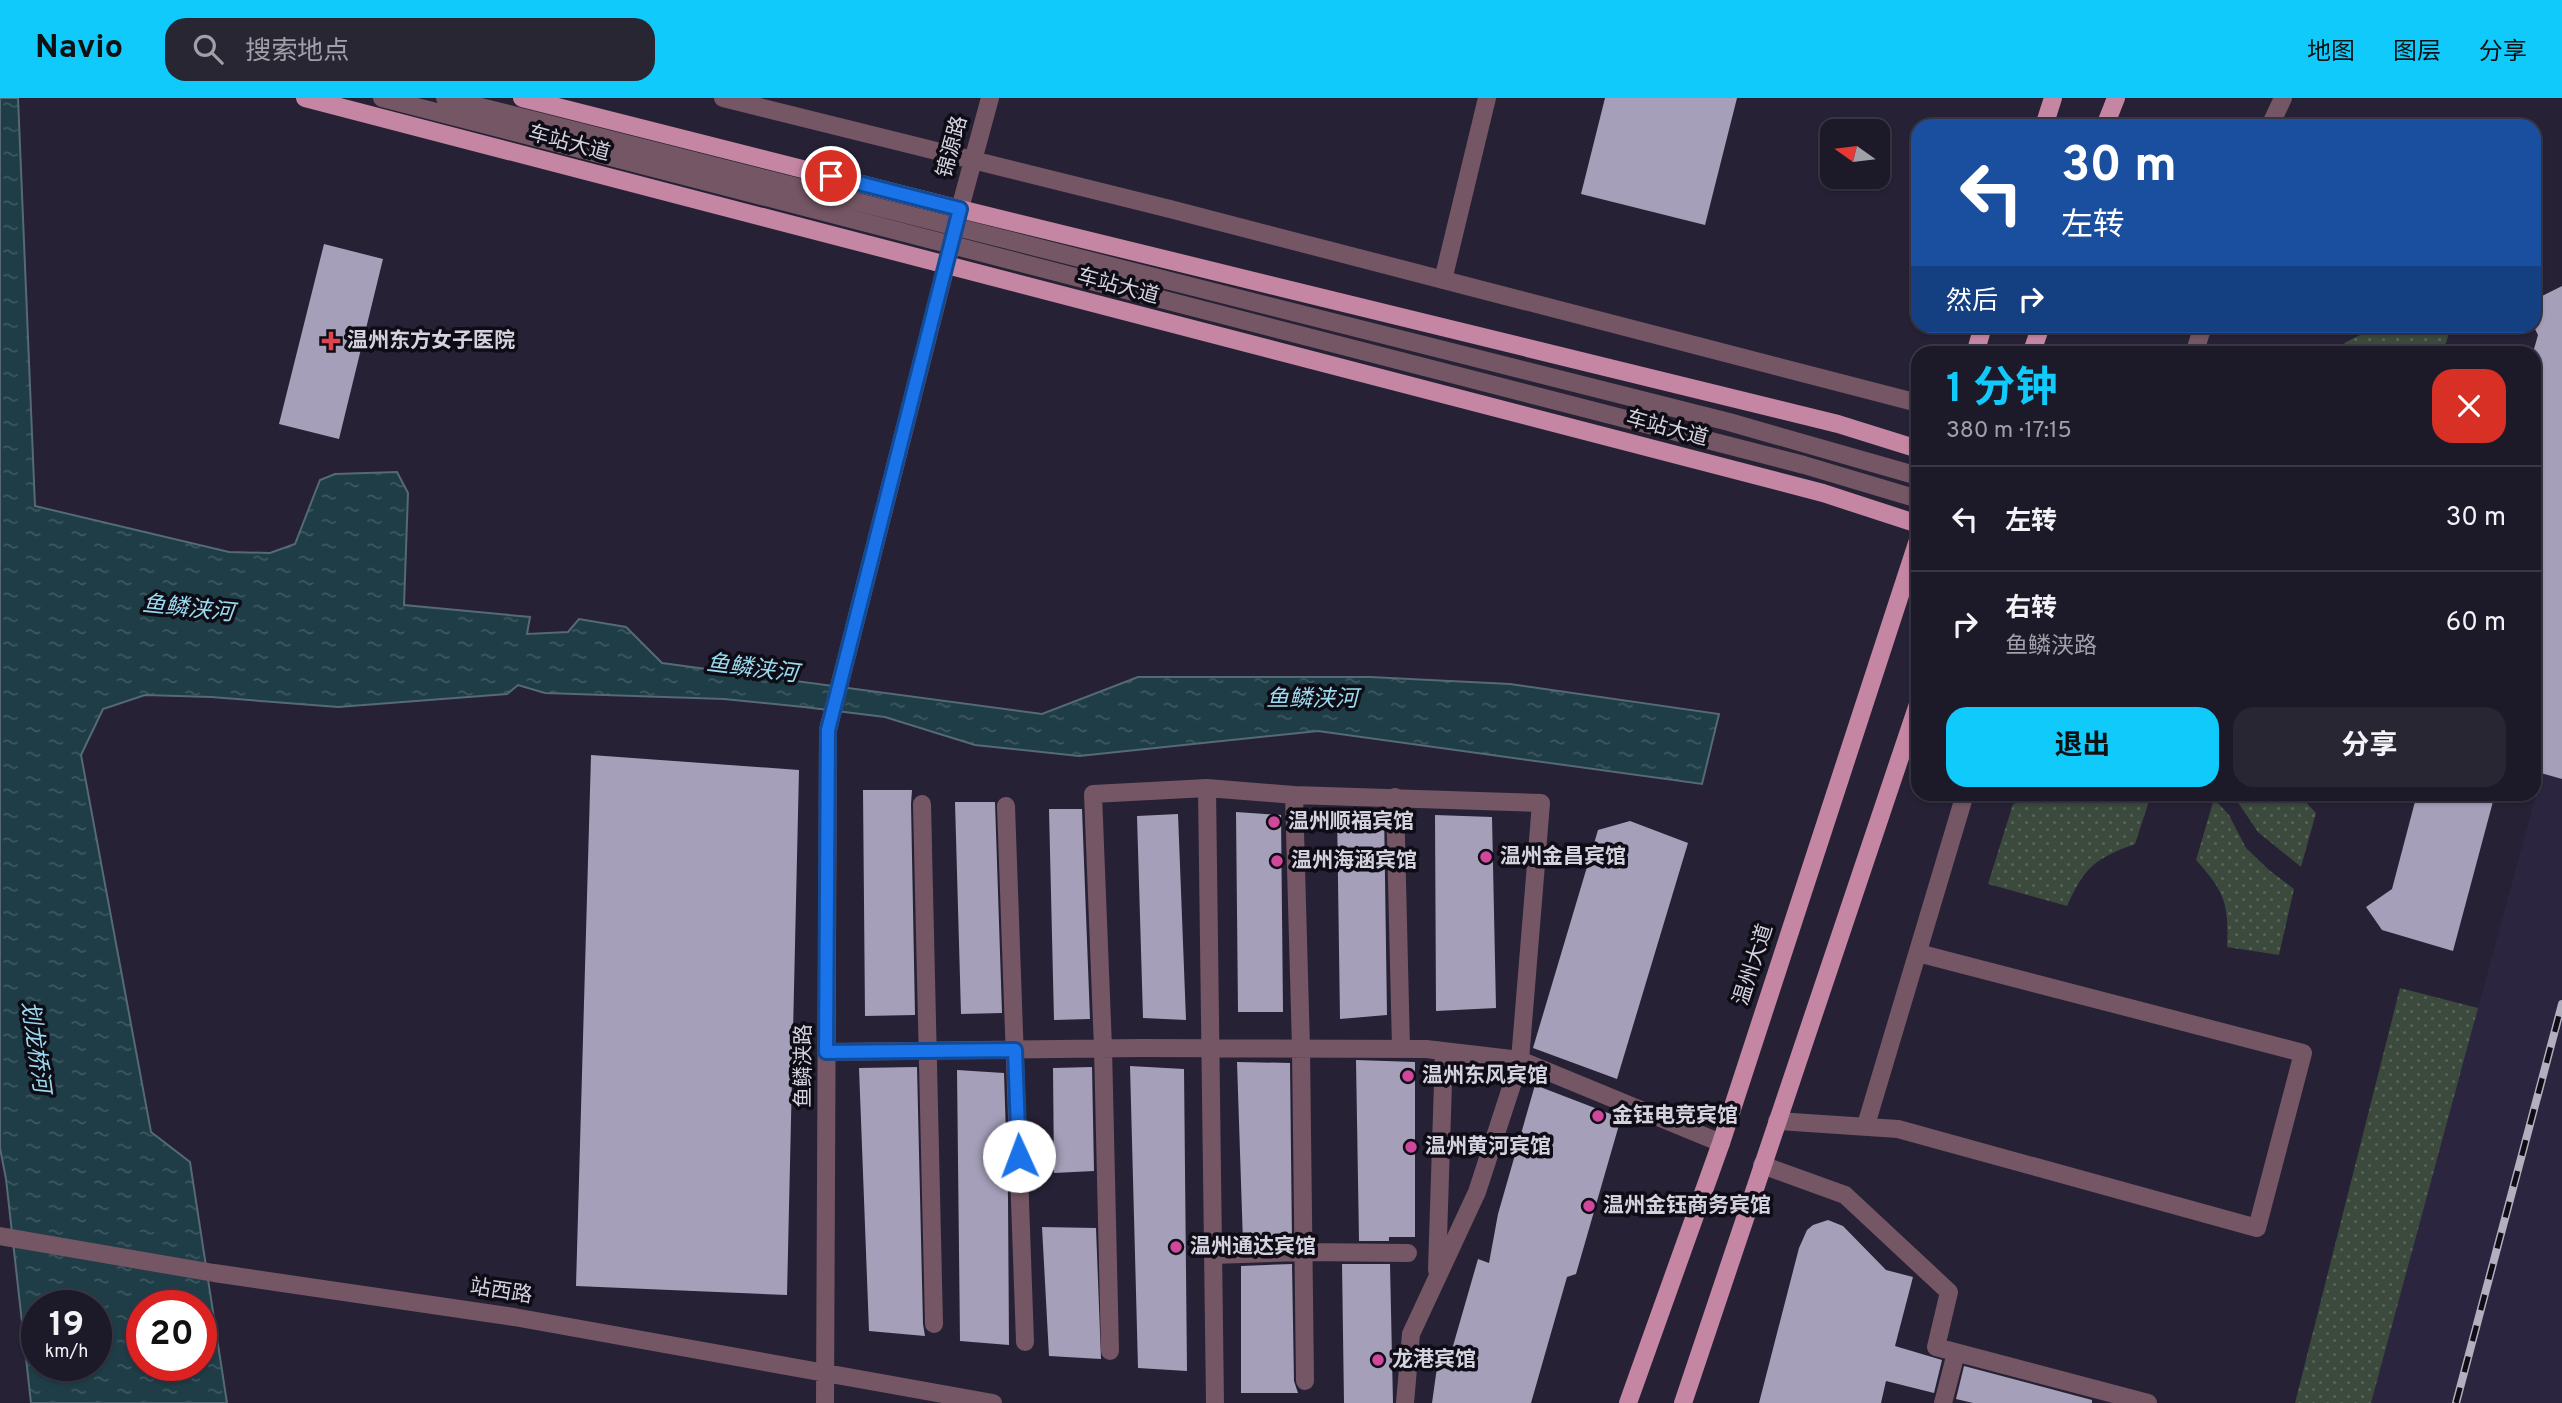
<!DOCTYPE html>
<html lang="zh">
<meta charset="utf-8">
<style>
body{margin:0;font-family:Overpass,"Noto Sans SC",sans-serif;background:#292634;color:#f1f3f6;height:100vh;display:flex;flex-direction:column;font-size:26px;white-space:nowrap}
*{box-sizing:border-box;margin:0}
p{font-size:23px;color:#a0a0a8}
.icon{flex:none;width:38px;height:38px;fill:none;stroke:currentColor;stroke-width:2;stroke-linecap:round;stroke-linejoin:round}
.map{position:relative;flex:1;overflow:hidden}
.side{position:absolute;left:1911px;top:248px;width:630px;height:455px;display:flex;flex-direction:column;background:#1c1928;border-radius:21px;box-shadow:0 2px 5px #0004,0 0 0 2px #3a3845}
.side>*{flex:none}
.hud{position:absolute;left:1911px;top:21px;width:630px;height:214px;border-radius:21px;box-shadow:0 2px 5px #0004,0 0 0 2px #3a3845;background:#1a4fa0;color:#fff;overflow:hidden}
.needle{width:46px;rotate:284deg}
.buttons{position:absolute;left:1820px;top:21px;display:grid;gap:14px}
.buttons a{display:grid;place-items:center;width:70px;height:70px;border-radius:14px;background:#1c1928;box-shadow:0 2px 5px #0004,0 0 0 2px #3a3845;font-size:35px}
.speed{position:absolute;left:21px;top:1192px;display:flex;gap:14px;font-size:35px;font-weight:700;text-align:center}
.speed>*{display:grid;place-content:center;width:91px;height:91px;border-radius:50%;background:#1c1928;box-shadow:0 2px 5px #0004,0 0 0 2px #3a3845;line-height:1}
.speed small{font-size:18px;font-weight:400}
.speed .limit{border:10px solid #d22;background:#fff;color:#111}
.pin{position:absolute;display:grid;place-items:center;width:60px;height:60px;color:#fff;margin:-30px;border:4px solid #fff;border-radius:50%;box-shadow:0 2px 7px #0007}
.me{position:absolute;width:77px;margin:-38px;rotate:358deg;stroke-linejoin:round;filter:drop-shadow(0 0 5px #0008)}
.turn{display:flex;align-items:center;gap:24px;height:147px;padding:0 35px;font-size:32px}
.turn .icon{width:91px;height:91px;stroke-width:2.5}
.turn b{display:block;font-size:49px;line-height:60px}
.then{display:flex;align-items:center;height:66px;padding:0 35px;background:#0003;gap:14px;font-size:26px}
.round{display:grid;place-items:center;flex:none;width:74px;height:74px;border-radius:21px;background:#292634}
.headline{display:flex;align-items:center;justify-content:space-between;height:119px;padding:0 35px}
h1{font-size:42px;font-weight:700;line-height:52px;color:#0fcafa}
.cta{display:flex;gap:14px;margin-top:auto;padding:14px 35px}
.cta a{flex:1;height:80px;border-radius:21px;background:#0fcafa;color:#111;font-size:28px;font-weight:700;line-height:80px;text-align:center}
.cta a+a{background:#292634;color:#f1f3f6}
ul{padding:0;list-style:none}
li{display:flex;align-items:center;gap:21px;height:105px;padding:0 35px;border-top:2px solid #3a3845}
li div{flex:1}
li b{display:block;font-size:26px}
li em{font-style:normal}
header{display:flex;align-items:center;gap:42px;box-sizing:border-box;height:98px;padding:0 35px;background:#0fcafa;color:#111}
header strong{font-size:33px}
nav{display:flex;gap:38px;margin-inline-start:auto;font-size:24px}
.search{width:490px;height:63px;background:#292634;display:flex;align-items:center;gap:18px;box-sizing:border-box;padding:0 24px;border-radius:21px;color:#a0a0a8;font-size:26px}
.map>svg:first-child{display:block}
</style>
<header>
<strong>Navio</strong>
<div class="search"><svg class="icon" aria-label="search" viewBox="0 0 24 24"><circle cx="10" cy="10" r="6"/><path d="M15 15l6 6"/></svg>搜索地点</div>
<nav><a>地图</a><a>图层</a><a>分享</a></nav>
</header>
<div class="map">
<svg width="2562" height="1305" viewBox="0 0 2562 1305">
<defs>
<pattern id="green-dots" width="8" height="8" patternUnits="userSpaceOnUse" patternTransform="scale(1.75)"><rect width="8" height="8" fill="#3b4a3c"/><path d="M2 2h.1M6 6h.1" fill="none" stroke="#566358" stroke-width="1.8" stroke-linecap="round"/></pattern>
<pattern id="water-ripples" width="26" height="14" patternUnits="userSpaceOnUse" patternTransform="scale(1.75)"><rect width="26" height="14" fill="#1e3d47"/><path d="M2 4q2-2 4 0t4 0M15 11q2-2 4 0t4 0" fill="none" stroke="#3e5861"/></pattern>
</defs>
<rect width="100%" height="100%" fill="#262135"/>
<path fill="#2c2540" d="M2562 602V1305H2371L2478 910Z"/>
<path fill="url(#green-dots)" d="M2378 228H2451L2443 255H2354L2344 245Z
M2049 697H2151L2135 746C2094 761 2085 769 2067 808L1988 786 2013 706Z
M2233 697H2299L2316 715 2301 769 2258 734Z
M2214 701 2229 717 2246 750 2269 772 2294 791 2279 857 2227 849C2229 806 2225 794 2196 762Z
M2400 890 2478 910 2371 1305H2295Z"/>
<path fill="url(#water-ripples)" stroke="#556a75" stroke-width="2" fill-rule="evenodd" d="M0 0H18L35 408 229 454 270 455 295 446 320 382 335 376 397 374 408 395 404 507 530 519 527 536 568 534 579 521 626 529 662 565 1042 616 1138 579H1370L1510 586 1719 616 1702 686 1318 633 1079 658 975 647 885 619 804 609 724 601 545 595 518 587 507 596 338 609 211 599 145 597 103 611 81 657 151 1034 190 1064 227 1305H31L6 1081 0 1050ZM37 1208H96V1267H37ZM142 1208H201V1267H142Z"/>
<path fill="#a59fb9" d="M1605 0H1737L1705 127 1581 96Z
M324 146 383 161 339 341 279 326Z
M2562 188V681L2534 673V251L2538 237 2534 229V202Z
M591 657 799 672 787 1197 576 1188Z
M863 692H912L911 706 915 917 865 918Z
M2417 696H2495L2453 853 2382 832 2366 809 2392 791Z
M955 704H995L1002 915 961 916Z
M1049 711H1082L1090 921 1054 922Z
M1384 711 1387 917 1340 921 1337 713Z
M1236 714 1281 717 1283 914H1238Z
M1178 716 1186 922 1143 920 1137 718Z
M1435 717 1492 719 1496 910 1436 913Z
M1630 723 1688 745 1617 981 1533 950 1598 732Z
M1356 962 1415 964V1139H1389V1143H1359Z
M1237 964 1290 965 1292 1143 1243 1145Z
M1130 968 1184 971 1187 1273 1138 1270Z
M917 969 923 1226 925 1238 869 1233 859 970Z
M1092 969 1094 1073 1054 1075 1053 970Z
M957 972 1004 975 1008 1099 1009 1247 960 1243Z
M1535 987 1621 1020 1576 1176 1567 1179 1531 1305H1432L1439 1255H1451L1478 1161 1489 1165 1498 1116Z
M1828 1122 1843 1128 1886 1172 1913 1179 1895 1248 1942 1262 1934 1295 1886 1283 1881 1305H1759L1799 1150 1807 1132 1813 1127Z
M1042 1129 1096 1130 1101 1261 1049 1258Z
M1292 1166 1294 1283 1298 1295H1241V1168Z
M1342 1166H1390L1393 1305H1344Z
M1964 1268 2092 1302V1305H1973L1956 1301Z"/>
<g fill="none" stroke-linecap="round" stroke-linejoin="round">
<path stroke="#755664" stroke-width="18" d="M382 0 1804 367 1918 401
M445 0 1729 324 1918 378
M723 0 1170 111 1918 305
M2270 28 2283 0
M956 125 990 0
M1443 182 1487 0
M2194 256 2203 228
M1207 690 1215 1305
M1294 697 1301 950 1305 1283
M1395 699 1401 950
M922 706 934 1226
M1006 708 1025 1244
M826 954 1141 950 1426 951 1520 962 1721 1045
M1777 1023 1898 1031 2257 1130 2303 955 1918 855
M1866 1027 1965 696
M1762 1067 1845 1097 1949 1194 1936 1249 2148 1305
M0 1138 214 1175 514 1219 993 1305
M1213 1157 1303 1154 1408 1155
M1437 1172 1444 953
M1110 1253 1103 950 1093 696 1207 690 1294 697 1541 705 1520 962 1477 1094 1411 1236 1405 1305
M825 1305 828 632 950 152
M1943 1305 1956 1255"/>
<path stroke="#c586a4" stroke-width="18" d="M305 0 1823 395 1918 426
M522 0 960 111 1838 326 1918 351
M2044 28 2053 0
M2105 28 2116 0
M1975 256 1983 228
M2031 256 2041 228
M1628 1305 1721 1045 1918 442
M1683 1305 1918 606"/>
<g stroke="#b2afbe" stroke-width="8">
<path id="rail" d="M2456 1305 2562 906"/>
</g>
<use href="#rail" stroke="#0e0c15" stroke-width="5" stroke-dasharray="16" stroke-linecap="butt"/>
</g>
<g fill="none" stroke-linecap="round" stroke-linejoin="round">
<g stroke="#114b97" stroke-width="18">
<path id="route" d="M831 78 960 111 828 632 826 954 1015 952 1019 1058"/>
</g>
<use href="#route" stroke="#1a73e8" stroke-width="12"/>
</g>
<path fill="#e0444e" stroke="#0e0c15" stroke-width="2.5" d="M327.5 232.5h7v7h7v7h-7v7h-7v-7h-7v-7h7z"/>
<g fill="#d1479c" stroke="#0e0c15" stroke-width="2.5">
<circle cx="1274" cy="724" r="7"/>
<circle cx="1486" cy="759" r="7"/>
<circle cx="1277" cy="763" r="7"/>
<circle cx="1408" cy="978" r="7"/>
<circle cx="1598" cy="1018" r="7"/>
<circle cx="1411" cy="1049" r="7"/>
<circle cx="1589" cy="1108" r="7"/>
<circle cx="1176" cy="1149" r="7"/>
<circle cx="1378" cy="1262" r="7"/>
</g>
<g text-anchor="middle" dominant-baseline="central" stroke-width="7" stroke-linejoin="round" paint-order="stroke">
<g font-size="21" fill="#d5d2e0" stroke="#0e0c15">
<text transform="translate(569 46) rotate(15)">车站大道</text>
<text transform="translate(953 49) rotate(-75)">锦源路</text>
<text transform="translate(1118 189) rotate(15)">车站大道</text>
<text transform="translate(1667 331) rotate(15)">车站大道</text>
<text transform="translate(1754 867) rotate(-72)">温州大道</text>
<text transform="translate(804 968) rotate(-90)">鱼鳞浃路</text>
<text transform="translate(501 1194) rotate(9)">站西路</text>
</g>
<g font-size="21" font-weight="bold" fill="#d5d2e0" stroke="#0e0c15" text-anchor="start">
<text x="347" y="243">温州东方女子医院</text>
<text x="1288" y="724">温州顺福宾馆</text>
<text x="1500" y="759">温州金昌宾馆</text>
<text x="1291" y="763">温州海涵宾馆</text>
<text x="1422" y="978">温州东风宾馆</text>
<text x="1612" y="1018">金钰电竞宾馆</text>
<text x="1425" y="1049">温州黄河宾馆</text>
<text x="1603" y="1108">温州金钰商务宾馆</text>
<text x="1190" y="1149">温州通达宾馆</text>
<text x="1392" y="1262">龙港宾馆</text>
</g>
<g font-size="23" font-style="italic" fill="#9bdaf0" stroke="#0e0c15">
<text transform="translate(188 512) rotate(6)">鱼鳞浃河</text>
<text transform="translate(752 572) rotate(7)">鱼鳞浃河</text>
<text x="1312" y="602">鱼鳞浃河</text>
<text transform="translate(34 949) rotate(82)">划龙桥河</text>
</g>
</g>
</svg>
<div class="buttons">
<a><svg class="needle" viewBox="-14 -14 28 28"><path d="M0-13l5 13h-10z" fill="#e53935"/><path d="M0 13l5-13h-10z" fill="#a0a0a8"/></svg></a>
</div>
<div class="speed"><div>19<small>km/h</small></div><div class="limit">20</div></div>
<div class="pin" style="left:831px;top:78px;background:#d93025"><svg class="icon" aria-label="arrive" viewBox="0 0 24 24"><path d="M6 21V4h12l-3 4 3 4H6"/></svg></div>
<svg class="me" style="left:1019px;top:1058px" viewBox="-20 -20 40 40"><circle r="19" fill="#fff"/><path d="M0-13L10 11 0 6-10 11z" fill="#1a73e8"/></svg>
<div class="hud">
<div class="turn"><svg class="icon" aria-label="left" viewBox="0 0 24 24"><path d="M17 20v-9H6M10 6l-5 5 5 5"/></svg><div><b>30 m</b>左转</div></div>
<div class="then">然后<svg class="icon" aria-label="right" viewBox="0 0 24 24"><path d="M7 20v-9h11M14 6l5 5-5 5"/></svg></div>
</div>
<section class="side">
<div class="headline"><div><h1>1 分钟</h1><p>380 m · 17:15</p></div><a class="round" style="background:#d93025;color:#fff"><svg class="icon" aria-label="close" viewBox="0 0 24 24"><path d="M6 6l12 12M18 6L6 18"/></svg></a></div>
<ul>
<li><svg class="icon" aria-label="left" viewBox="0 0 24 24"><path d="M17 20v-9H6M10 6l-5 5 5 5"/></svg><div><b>左转</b></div><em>30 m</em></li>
<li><svg class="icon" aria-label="right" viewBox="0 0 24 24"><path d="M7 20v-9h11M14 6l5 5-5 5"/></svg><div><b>右转</b><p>鱼鳞浃路</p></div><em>60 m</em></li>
</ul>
<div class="cta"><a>退出</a><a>分享</a></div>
</section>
</div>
